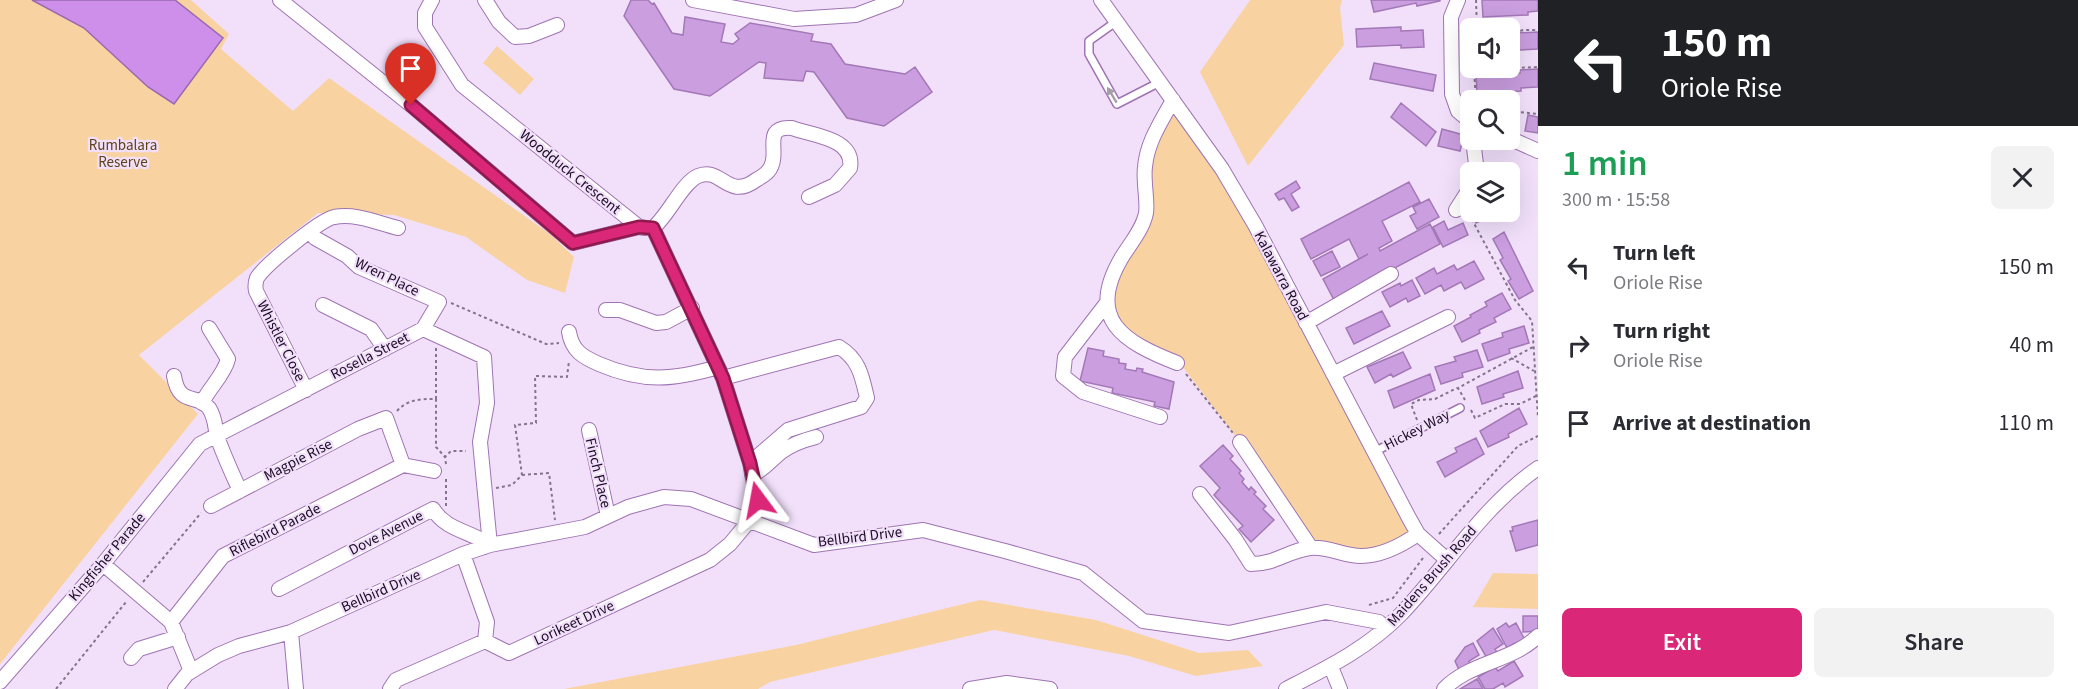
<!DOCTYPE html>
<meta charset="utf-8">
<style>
body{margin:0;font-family:"Source Sans 3",sans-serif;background:#f2f2f3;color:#2b2b33;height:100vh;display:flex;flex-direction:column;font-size:22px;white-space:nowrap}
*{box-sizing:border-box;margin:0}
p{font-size:20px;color:#7c7c81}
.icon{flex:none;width:33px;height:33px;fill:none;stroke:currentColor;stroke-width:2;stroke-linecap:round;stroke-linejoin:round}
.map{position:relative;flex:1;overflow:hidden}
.sheet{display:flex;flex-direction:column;background:#fff;width:540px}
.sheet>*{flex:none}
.top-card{background:#202124;color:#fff;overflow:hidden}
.tools{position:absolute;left:1460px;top:18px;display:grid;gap:12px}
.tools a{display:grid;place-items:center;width:60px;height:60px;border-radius:9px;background:#fff;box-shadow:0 6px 24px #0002;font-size:30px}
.pin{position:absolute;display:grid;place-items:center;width:51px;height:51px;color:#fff;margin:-62px -26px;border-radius:50% 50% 50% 0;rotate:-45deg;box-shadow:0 0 6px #0007}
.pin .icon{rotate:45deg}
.me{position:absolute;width:66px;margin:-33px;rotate:347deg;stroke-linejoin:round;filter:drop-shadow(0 0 4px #0008)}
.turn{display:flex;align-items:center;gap:21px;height:126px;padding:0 24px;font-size:27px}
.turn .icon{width:78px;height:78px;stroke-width:2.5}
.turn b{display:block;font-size:42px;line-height:51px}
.round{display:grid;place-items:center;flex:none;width:63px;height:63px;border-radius:9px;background:#f2f2f3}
.head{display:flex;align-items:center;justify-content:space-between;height:102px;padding:0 24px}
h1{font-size:36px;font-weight:600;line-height:45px;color:#1e9e55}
.action{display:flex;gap:12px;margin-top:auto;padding:12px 24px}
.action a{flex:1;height:69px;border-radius:9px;background:#db2777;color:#fff;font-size:24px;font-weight:600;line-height:69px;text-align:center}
.action a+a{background:#f2f2f3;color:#2b2b33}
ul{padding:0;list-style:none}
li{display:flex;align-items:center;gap:18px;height:78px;padding:0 24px}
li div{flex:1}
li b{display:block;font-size:22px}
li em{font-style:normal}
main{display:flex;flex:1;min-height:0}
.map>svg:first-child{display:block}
</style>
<main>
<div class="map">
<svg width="1538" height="689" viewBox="0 0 1538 689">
<rect width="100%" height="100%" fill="#f2e0fb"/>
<path fill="#f8d3a1" d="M0 0H32L66 18 216 48 223 38 175 0H191L229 34 221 49 293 111 329 78 550 234 574 257 565 293 527 280 466 237 394 215 318 213 139 355 198 414 0 664Z
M1250 0H1342L1340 8 1344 45 1248 166 1200 72Z
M497 46 534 79 520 95 483 63Z
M1173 100 1222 169 1418 534 1361 556 1311 548 1240 442 1176 358 1119 332 1110 283 1146 213 1145 166Z
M1493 573 1538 574V609L1473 607Z
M980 600 1096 620 1199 653 1248 650 1263 666 1196 676 1129 656 994 630 770 682 758 689H564L796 645Z"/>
<path fill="#ce8fea" stroke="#9968af" stroke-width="1.5" d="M32 0H175L223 38 174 104 148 87 84 28Z"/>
<path fill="#ca9edf" stroke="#a378b6" stroke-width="1.5" d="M631 0H648L652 4 654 3 672 33 683 35 685 17 725 24 721 42 733 44 739 39 735 34 750 23 813 34 811 41 831 44 845 64 905 74 915 67 932 92 884 126 847 118 814 72 806 71 803 81 764 78 766 63 759 62 710 96 674 89 624 16Z
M1371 0H1440V1L1417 6 1416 3 1374 12Z
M1482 0H1538V11L1528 12V15L1483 17Z
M1401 27V31L1423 30 1424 47 1401 48V45L1357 47 1356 29Z
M1538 32V49L1519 50V54L1509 55V37L1517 36V33Z
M1374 63 1436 75 1433 91 1370 79Z
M1538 69V87L1521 88V91L1477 93 1476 75 1520 73V70Z
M1401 103 1436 132 1426 146 1391 117Z
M1528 115 1538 117V133L1525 131Z
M1442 129 1464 135 1460 151 1438 146Z
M1296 181 1300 188 1291 194 1299 207 1292 211 1284 198 1279 200 1275 194Z
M1409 182 1420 202 1382 221 1392 241 1379 248 1380 251 1430 224 1440 244 1334 300 1323 279 1368 254 1359 259 1349 239 1311 259 1301 239Z
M1429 199 1439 217 1417 229 1410 216 1416 213 1413 207Z
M1471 212H1498L1476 223Z
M1444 221 1448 230 1463 223 1468 235 1443 247 1433 227Z
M1504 232 1533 291 1519 299 1508 281 1511 279 1500 260 1503 258 1493 239Z
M1332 251 1340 267 1321 276 1313 261Z
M1474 261 1484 279 1465 289 1461 282 1444 291 1441 285 1425 294 1416 278 1434 268 1437 274 1454 265 1457 270Z
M1412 280 1420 296 1408 302 1406 298 1390 307 1382 292 1400 283 1401 286Z
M1502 293 1511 309 1494 318 1496 322 1479 330 1480 333 1462 342 1454 326 1471 317 1470 315 1487 306 1485 302Z
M1382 311 1390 326 1354 344 1346 328Z
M1524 326 1529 343 1509 349 1510 353 1488 361 1482 344 1503 337 1502 333Z
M1088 348 1104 351 1103 356 1119 359V363L1126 364 1125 369 1136 371 1137 368 1143 369 1142 372 1174 382 1169 409 1154 406 1155 402 1112 393 1113 388 1080 381Z
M1477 350 1483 367 1462 373 1463 377 1441 384 1435 367 1456 361 1454 357Z
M1403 352 1411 368 1393 377 1391 374 1375 383 1367 367Z
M1518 371 1523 388 1503 394 1504 397 1482 404 1477 387Z
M1430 374 1435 390 1394 408 1388 391Z
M1519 408 1527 424 1508 434 1509 437 1488 447 1480 431Z
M1476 438 1484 454 1445 477 1437 462 1457 452 1455 448Z
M1223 445 1233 456 1230 459 1241 471 1239 473 1244 479 1242 482 1249 490 1251 487 1256 492 1254 494 1266 506 1263 509 1274 520 1251 542 1239 529 1243 526 1214 495 1220 488 1200 466Z
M1538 520V545L1516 551 1510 531H1513L1512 527Z
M1523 616H1538V631L1523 632Z
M1506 623 1509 627 1516 623 1526 642 1517 647 1515 643 1507 648 1497 629Z
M1493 628 1503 644 1495 649 1498 654 1488 660 1477 641Z
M1473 643 1479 655 1469 661 1470 664 1460 672 1455 661 1465 647Z
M1514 661 1523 676 1505 687 1503 683 1493 689H1485L1478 677 1495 667 1498 671Z
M1477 679 1483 689H1460Z"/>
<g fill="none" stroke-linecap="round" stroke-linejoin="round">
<g stroke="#9f74b2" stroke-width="10">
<path id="service" d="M1117 21 1089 41V54L1117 104 1160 82
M1374 452 1460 408"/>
</g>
<g stroke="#9f74b2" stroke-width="16">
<path id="minor" d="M280 0 411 105 573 243 639 227
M432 0 425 13V27L462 85 639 227 645 228
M485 0 499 22 515 37 529 36 557 25
M693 0 794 19 856 15 896 0
M1101 0 1222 169 1255 225 1409 518 1418 534 1446 559
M1458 0 1451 17 1452 94 1458 111 1470 121
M1173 100C1161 122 1147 142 1145 167 1143 180 1148 203 1146 213 1143 229 1130 244 1122 257 1085 319 1123 342 1177 363
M1509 138 1538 151
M1473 140 1477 172
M1456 210 1470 188
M653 228C668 216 682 183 698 176 721 166 728 201 756 180 763 176 770 172 772 164 778 149 763 126 792 128 813 136 855 138 850 168L835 185 809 197
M310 232 315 238 347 256 359 267 439 302 423 329
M1106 304 1065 357 1063 376 1083 392 1160 417
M323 305 371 329 385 349
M606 310H620L656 323 666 322 692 308
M1306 323 1391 274
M569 332C572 351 583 357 599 364 643 383 674 380 718 367
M1333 374 1448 317
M174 376C179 407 197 393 209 408 217 421 214 428 218 439 224 456 232 473 240 491
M723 378 839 347C859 359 862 376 867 398L861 407 788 430 750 463
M306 390 256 291C255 286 255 283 257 278 265 265 320 220 334 217 357 213 377 223 398 228
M202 403C209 388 224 375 228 359L209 328
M589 430 608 516
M1240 442 1311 548
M403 465 434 471
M752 475C765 469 770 461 781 452 792 444 804 440 816 437
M1200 494 1235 539 1251 564C1276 564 1287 551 1310 548 1328 546 1344 556 1361 556 1381 556 1402 545 1418 534
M463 554 487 622 485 641
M103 564 171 622
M279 589 433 509C444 527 462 530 480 539L484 547
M291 632 296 689
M131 658 139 649 178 637
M1331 667 1340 689
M191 671 171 622 223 556 403 465 386 418 358 429 211 506
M0 682 103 564 200 444 423 329 484 357 487 403 480 442 490 545
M175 689 187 674 218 655 239 646 291 632 463 554 490 545 585 527 628 507 664 497 691 499 814 545 923 530 1005 551 1083 573 1143 621 1229 633 1326 612 1379 622 1385 629
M390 689 396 680 485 641 509 653 710 560 730 544 750 520 757 500 750 463 723 378 653 228
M970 689 1007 683 1050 689
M1286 689C1327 668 1368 648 1401 614 1447 566 1482 507 1538 468
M1444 689C1470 662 1511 662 1538 636"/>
</g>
<path stroke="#84738d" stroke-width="2" stroke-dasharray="3 3" stroke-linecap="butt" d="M1476 0 1477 28
M1509 35 1523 30H1538
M1463 46H1467L1470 52
M1467 46 1470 41
M1476 100 1474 70 1538 67
M1509 111 1538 114
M1469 214 1515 300 1532 321 1538 418
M451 303 546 344 559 343
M436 348V399
M1511 358 1534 371
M1186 374 1233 433
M1465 400 1458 388 1533 347
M1471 410 1475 418 1505 404H1520L1536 396
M397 411C408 399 420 399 436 399V447L445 457
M1417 420 1411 404 1419 400 1435 399 1457 388
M446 464 445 457 451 451H466
M522 475 549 473 555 520
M496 488 512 485 522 475 515 425 536 423 535 376 567 377 569 361
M446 506V479
M1439 534 1518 446 1538 436
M143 582 201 513
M1369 605 1393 598 1423 558
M56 689 126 602"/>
<use href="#service" stroke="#fff" stroke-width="7"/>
<use href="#minor" stroke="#fff" stroke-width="14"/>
</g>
<defs><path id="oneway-solid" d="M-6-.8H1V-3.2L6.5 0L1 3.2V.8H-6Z" transform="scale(1.5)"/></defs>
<use fill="#a59ea8" href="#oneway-solid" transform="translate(1112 95) rotate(-121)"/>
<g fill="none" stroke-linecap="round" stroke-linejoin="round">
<g stroke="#8e194d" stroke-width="15">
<path id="route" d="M411 105 573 243 639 227 653 228 723 378 750 463 758 500"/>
</g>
<use href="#route" stroke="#db2777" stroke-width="10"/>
</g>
<g text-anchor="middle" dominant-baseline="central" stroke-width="4.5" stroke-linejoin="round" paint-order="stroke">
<g font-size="15" fill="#5e4318" stroke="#f2e0fb">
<text x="123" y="145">Rumbalara<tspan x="123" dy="17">Reserve</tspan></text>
</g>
<g font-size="15" fill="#1d0d25" stroke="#f2e0fb">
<text transform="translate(570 172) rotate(39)">Woodduck Crescent</text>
<text transform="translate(1281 276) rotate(62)">Kalawarra Road</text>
<text transform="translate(387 277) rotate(26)">Wren Place</text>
<text transform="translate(281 341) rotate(63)">Whistler Close</text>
<text transform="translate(370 356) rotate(-27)">Rosella Street</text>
<text transform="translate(1417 430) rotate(-27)">Hickey Way</text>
<text transform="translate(298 460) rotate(-27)">Magpie Rise</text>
<text transform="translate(598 473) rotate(77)">Finch Place</text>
<text transform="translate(275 530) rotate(-27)">Riflebird Parade</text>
<text transform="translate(386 533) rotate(-27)">Dove Avenue</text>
<text transform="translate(860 537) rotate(-7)">Bellbird Drive</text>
<text transform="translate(107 557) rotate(-50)">Kingfisher Parade</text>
<text transform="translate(1432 576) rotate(-49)">Maidens Brush Road</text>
<text transform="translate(381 591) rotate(-24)">Bellbird Drive</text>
<text transform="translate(574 623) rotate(-25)">Lorikeet Drive</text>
</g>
</g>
</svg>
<div class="tools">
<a><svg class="icon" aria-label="sound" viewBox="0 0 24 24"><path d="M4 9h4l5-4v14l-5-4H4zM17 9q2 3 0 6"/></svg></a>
<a><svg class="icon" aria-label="search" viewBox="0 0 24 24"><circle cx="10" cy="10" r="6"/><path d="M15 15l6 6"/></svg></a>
<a><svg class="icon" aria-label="layers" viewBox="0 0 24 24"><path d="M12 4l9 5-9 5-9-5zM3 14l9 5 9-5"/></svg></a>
</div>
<div class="pin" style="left:411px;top:105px;background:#d93025"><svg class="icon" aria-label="arrive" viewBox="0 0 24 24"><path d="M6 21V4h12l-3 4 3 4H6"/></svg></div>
<svg class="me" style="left:758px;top:500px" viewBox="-20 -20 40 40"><path d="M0-17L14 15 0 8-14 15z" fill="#db2777" stroke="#fff" stroke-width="4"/></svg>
</div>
<section class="sheet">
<div class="top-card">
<div class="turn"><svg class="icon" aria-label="left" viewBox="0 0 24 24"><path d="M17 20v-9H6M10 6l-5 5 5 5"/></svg><div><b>150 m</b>Oriole Rise</div></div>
</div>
<div class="head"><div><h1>1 min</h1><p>300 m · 15:58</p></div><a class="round"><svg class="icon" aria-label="close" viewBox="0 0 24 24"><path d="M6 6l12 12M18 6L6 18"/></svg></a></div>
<ul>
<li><svg class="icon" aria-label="left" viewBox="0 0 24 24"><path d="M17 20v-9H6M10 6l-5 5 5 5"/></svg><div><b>Turn left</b><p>Oriole Rise</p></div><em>150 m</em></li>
<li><svg class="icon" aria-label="right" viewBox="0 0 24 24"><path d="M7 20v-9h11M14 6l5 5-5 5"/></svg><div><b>Turn right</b><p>Oriole Rise</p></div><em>40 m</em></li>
<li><svg class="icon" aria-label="arrive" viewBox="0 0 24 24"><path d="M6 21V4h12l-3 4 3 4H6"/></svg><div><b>Arrive at destination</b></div><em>110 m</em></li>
</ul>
<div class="action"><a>Exit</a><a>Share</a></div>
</section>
</main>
